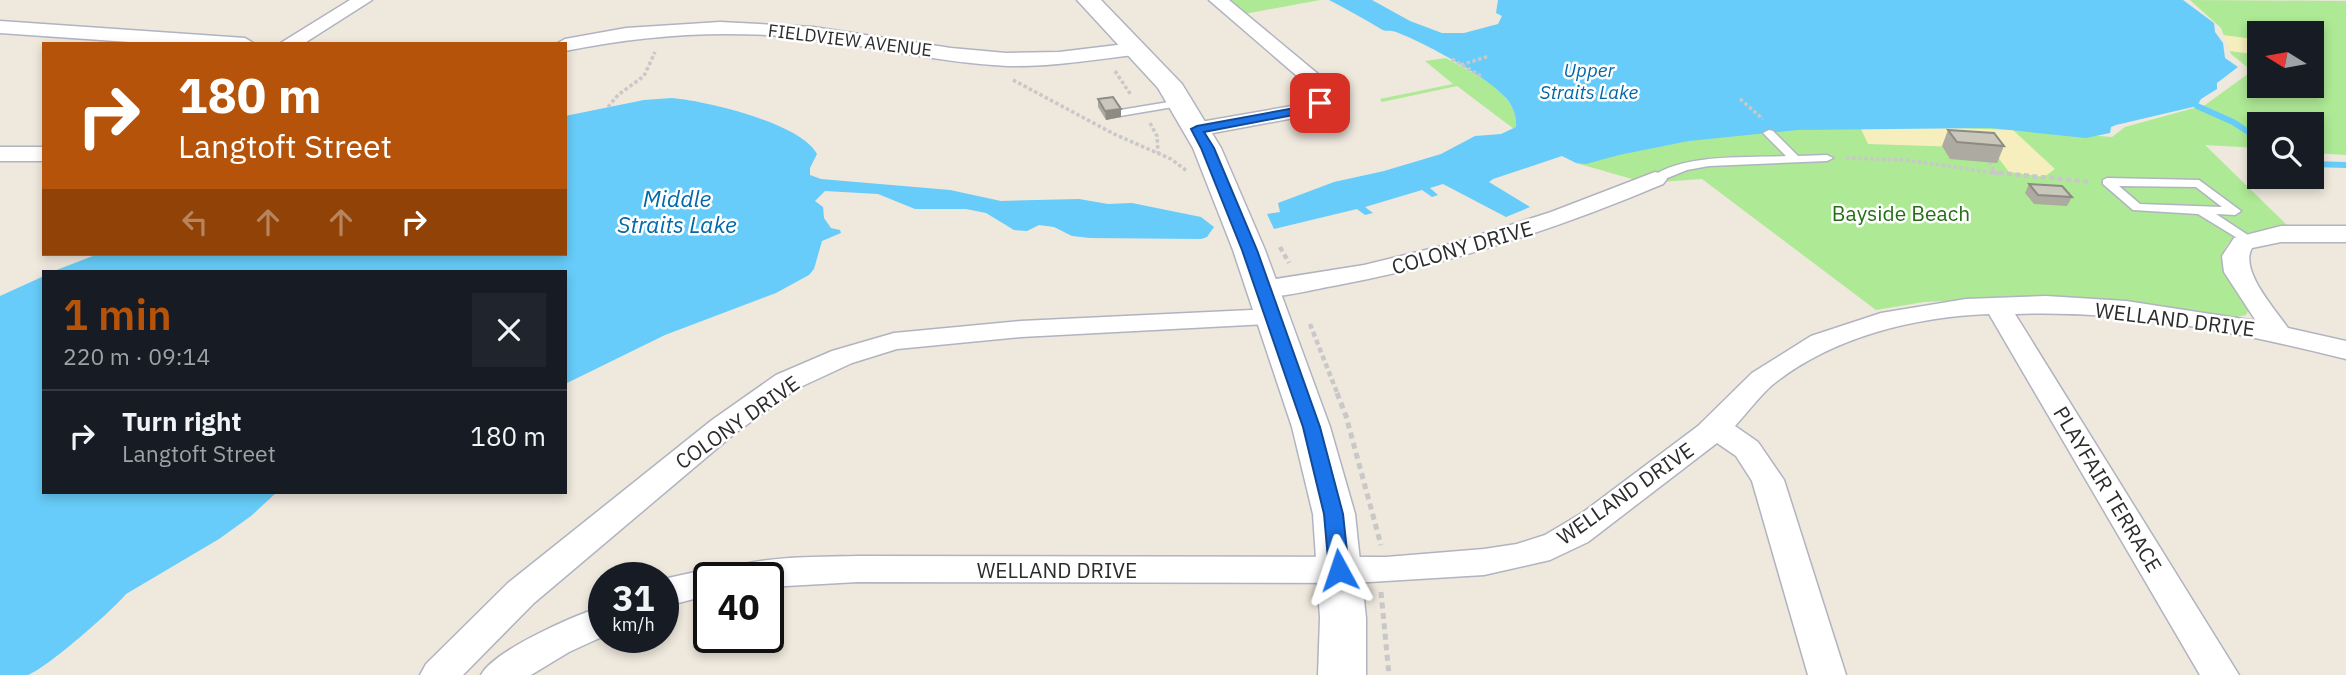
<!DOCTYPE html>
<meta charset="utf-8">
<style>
body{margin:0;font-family:"IBM Plex Sans",sans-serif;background:#20242c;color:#f1f3f6;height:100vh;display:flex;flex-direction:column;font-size:26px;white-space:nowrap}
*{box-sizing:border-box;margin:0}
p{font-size:23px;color:#9ea1a6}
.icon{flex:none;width:38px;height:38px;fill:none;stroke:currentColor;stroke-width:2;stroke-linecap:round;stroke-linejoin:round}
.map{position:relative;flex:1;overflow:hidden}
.sheet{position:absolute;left:42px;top:270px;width:525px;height:224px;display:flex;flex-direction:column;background:#171b24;border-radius:0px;box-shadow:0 4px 10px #0003}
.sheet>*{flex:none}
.guide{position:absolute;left:42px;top:42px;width:525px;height:214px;border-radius:0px;box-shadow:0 4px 10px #0003;background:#b45309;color:#fff;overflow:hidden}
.needle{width:46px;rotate:281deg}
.tools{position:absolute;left:2247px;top:21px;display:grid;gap:14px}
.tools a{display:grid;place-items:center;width:77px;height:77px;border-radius:0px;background:#171b24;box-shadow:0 4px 10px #0003;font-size:35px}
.speed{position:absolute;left:588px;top:562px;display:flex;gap:14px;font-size:35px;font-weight:700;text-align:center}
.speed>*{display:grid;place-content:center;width:91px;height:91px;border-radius:50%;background:#171b24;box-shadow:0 4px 10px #0003;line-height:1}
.speed small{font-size:18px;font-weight:400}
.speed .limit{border:4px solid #111;border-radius:10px;background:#fff;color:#111}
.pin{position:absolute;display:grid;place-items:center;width:60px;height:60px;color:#fff;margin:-30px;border-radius:14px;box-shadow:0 4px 10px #0006}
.me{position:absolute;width:77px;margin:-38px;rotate:355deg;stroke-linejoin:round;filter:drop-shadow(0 0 5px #0008)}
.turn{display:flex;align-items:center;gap:24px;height:147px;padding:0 21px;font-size:32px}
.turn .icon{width:91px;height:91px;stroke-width:2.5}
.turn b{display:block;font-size:49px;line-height:60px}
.lanes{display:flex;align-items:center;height:66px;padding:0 21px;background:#0003;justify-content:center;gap:35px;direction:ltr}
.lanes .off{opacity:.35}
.round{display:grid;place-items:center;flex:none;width:74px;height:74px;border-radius:0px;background:#20242c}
.head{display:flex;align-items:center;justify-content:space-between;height:119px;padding:0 21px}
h1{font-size:42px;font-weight:600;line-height:52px;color:#b45309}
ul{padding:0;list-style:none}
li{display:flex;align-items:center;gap:21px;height:91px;padding:0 21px;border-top:2px solid #363941}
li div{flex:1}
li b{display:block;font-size:26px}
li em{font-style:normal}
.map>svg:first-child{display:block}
</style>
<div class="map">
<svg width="2346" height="675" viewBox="0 0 2346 675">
<rect width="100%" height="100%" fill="#eee8dd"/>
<path fill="#aee995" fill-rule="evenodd" d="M1232 0H1320L1244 14 1228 1Z
M2190 0 2346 1V155L2312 153V124H2259V148L2205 145 2289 227C2270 229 2218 231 2224 260 2227 276 2241 295 2249 309L2246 315 2237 317 2003 298 1924 302 1876 310 1702 179 1646 183 1576 163 1708 137 1851 117 2112 137 2125 127 2205 105 2252 71 2231 54 2221 28ZM2259 33H2312V86H2259Z
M1446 58C1470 72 1521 93 1516 128L1514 129 1457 86 1382 102 1380 99 1453 84 1425 61Z"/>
<path fill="#f6efbd" d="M2223 35 2254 39 2259 55 2230 51Z
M1932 127 2013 130 2055 169 2044 177 2009 172 1991 148 1868 144 1861 129Z"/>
<path fill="#67ccf9" d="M1329 0H1372L1410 21 1442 33H1464L1498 24 1502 16 1496 13 1498 0H2183L2214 23 2215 32 2223 43 2225 58 2238 67 2217 83V89L2201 99 2197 106 2116 125 2111 127 2110 133 2086 138 1990 128 1798 130 1689 141 1619 155 1586 164 1576 163 1562 156 1493 179 1489 182 1530 207 1506 217 1443 184 1430 188 1438 195 1432 197 1422 190 1365 207 1373 213 1365 215 1357 209 1274 229 1267 214 1280 212 1278 203 1334 182 1384 171 1441 154 1475 136 1501 134 1516 127C1517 117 1513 106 1506 98 1488 77 1423 42 1396 32 1391 30 1385 32 1381 29 1364 19 1347 9 1329 0Z
M672 98C706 101 801 123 817 154L810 168V175L821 179 950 190 1001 201 1079 199 1108 204 1132 203 1201 217 1214 227 1207 237 1201 239 1090 238 1072 236 1054 227 1039 225 1027 231 1014 230 986 213 966 209H915L878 194 825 191 815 201 823 207 824 218 831 228 840 230 841 233 822 241 814 269 809 275 776 293 665 335 565 384V271H54L98 254H565V116L644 100Z
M44 276V492H277L251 516 219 539 126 594C113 610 47 668 28 675 20 675 8 675 0 675V296Z"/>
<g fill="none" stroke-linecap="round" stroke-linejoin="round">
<path stroke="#67ccf9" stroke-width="6" d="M2197 106 2233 122 2259 139
M2312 164 2346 165"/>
<g stroke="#b1b3c0" stroke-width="3">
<path id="service" d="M1181 100 1186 103 1185 105 1120 116 1115 113 1120 110Z
M1769 130 1773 131 1798 156 1827 155 1833 158 1827 161 1709 166 1687 170 1655 183 1649 179C1680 153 1747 158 1786 156L1763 133Z
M2107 178 2199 180 2241 211 2235 215 2216 214 2257 241 2255 244H2247L2198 214 2133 210 2103 184V180ZM2119 186 2196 187 2222 207 2140 204Z"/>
</g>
<g stroke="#b1b3c0" stroke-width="3">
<path id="minor" d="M350 0H372L303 44H279Z
M1209 0H1229L1318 74 1333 93C1334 104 1320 113 1310 115L1197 136 1189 134 1186 129 1189 124 1303 104 1312 96 1304 82Z
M0 21 245 38 255 44H158L0 33Z
M720 22 813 27 951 48 1006 53 1059 52 1134 43 1144 49 1134 55C1092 60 1050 67 1007 66 942 63 878 47 813 39 730 29 647 34 565 51V44H556L565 39 626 28Z
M0 147H44V161H0Z
M1655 172 1663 174 1667 179 1663 184C1556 229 1447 265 1333 286 1309 290 1277 300 1254 295L1250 289 1254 283 1263 281 1364 265 1454 243 1551 212Z
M2281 226H2346V242H2281L2252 248C2239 270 2275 309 2288 328L2346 341V359C2238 332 2127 310 2015 314L2239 675H2200L1989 314C1913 317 1831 337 1771 386 1758 398 1747 413 1735 426L1758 442 1784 480 1846 675H1808L1752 481 1736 456 1717 443 1588 542 1550 560 1484 575 1353 583 858 582 768 587V578H709V595L663 607V579L668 578 709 569 721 573 724 569C766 556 814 557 858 556L1386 557 1484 549 1517 544 1545 535 1582 513 1698 426 1752 373 1811 336 1881 313 1966 299 2046 296 2126 301 2256 321 2224 272 2222 256 2234 238Z
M1274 309 1284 311 1288 317 1284 323 1021 337 897 349 852 363 796 389 734 434 534 603 463 675H420L426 664 508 583 712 420 776 375 832 351 894 333 1021 321Z
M604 606V636L569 652 531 675H481C494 650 575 615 604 606Z"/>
</g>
<g stroke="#b1b3c0" stroke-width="3">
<path id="tertiary" d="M1077 0H1101L1182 84 1221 148 1265 250 1330 427 1355 514 1366 618V675H1318L1320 618 1313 514 1292 427 1233 250 1193 148 1158 88Z"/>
</g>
<path stroke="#c8c8c8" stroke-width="3.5" stroke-dasharray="3.5 2.5" stroke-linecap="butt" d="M1452 59 1481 76
M1461 65 1489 56
M1115 71 1131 95
M1013 80 1114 134 1171 159 1187 171
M1740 99 1763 119
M608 107 618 95 644 76 655 52
M1150 123 1157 136 1158 153
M1846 158 1906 160 2001 174
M1989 162 1996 173"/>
<path stroke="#c8c8c8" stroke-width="4.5" stroke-dasharray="5 3.5" stroke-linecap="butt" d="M1990 172 2091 182
M1280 247 1289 263
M1310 324 1338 395"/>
<path stroke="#c8c8c8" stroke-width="5" stroke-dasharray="6 4.5" stroke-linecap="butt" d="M1337 393 1346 416 1381 545
M1381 592 1389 675"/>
<use href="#service" fill="#fff" fill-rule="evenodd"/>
<use href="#minor" fill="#fff" fill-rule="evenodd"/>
<use href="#tertiary" fill="#fff" fill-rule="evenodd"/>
</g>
<path fill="#adaaa1" d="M1098 99 1121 109V117L1106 120 1098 107Z
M1948 130 2004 146 1997 163 1950 159 1942 146Z
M2029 184 2072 197 2067 206 2034 204 2025 193Z"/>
<path fill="#8d8b83" d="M1121 109V117L1106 120 1105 111Z"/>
<path fill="#c9c6bb" stroke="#8d8b83" stroke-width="2" d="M1113 97 1121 109 1105 111 1098 99Z
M1948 130 1994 133 2004 146 1957 142Z
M2029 184 2062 186 2072 197 2038 195Z"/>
<path fill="#1a73e8" stroke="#114b97" stroke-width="2" d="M1320 99 1326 103 1314 111 1204 132 1214 148 1257 250 1320 427 1343 514 1349 570 1346 575 1339 577 1332 575 1329 570 1324 514 1303 427 1242 250 1201 148 1191 129 1197 126 1306 106Z"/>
<g text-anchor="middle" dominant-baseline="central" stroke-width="5" stroke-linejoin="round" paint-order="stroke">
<g font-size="18" fill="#2c2c2c" stroke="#fff">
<text transform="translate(850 40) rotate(7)">FIELDVIEW AVENUE</text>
</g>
<g font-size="19" font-style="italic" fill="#0268a9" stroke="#fff">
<text x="1589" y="70">Upper<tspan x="1589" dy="22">Straits Lake</tspan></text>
</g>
<g font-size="21" fill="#237014" stroke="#fff">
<text x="1901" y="213">Bayside Beach</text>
</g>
<g font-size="21" fill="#2c2c2c" stroke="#fff">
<text transform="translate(1462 247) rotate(-16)">COLONY DRIVE</text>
<text transform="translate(2175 319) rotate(7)">WELLAND DRIVE</text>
<text transform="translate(737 422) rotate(-35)">COLONY DRIVE</text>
<text transform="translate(2108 489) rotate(59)">PLAYFAIR TERRACE</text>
<text transform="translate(1625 493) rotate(-35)">WELLAND DRIVE</text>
<text x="1057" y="570">WELLAND DRIVE</text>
</g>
<g font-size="23" font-style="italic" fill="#0268a9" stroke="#fff">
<text x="677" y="198">Middle<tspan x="677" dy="26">Straits Lake</tspan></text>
</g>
</g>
</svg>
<div class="tools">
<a><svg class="needle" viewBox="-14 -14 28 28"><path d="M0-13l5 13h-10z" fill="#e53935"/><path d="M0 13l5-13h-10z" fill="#9ea1a6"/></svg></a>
<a><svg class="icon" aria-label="search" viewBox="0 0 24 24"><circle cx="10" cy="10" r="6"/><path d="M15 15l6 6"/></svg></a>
</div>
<div class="speed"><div>31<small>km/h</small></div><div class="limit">40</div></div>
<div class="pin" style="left:1320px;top:103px;background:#d93025"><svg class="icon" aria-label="arrive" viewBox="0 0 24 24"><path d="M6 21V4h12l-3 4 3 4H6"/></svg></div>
<svg class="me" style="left:1339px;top:570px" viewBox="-20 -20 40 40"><path d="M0-17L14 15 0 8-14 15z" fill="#1a73e8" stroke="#fff" stroke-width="4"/></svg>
<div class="guide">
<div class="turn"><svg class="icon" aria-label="right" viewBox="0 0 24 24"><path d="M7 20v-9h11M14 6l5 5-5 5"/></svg><div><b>180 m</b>Langtoft Street</div></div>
<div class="lanes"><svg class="icon off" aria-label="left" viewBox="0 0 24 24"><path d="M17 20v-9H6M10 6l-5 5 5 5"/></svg><svg class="icon off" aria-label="ahead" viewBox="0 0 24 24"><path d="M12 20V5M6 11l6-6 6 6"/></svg><svg class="icon off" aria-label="ahead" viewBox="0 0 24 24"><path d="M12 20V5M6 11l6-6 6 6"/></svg><svg class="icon" aria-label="right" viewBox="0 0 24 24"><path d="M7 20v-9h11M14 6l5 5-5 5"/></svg></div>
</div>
<section class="sheet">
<div class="head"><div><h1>1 min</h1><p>220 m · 09:14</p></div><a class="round"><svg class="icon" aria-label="close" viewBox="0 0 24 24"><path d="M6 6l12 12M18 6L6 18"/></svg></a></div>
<ul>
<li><svg class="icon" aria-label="right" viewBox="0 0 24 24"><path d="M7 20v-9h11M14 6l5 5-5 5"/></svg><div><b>Turn right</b><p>Langtoft Street</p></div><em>180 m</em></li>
</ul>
</section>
</div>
